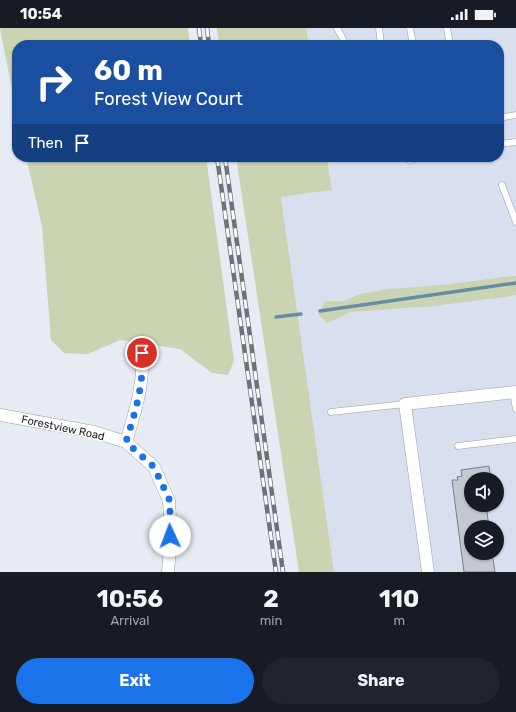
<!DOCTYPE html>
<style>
body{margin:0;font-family:Rubik,sans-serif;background:#20242c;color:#f1f3f6;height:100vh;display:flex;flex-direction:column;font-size:15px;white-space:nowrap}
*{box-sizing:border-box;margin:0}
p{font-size:13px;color:#9ea1a6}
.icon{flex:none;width:22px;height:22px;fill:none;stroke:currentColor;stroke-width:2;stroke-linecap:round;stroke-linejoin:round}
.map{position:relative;height:544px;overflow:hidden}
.panel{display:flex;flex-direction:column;background:#171b24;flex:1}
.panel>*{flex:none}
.banner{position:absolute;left:12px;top:12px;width:492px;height:122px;border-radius:16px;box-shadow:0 1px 3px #0004;background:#1a4fa0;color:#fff;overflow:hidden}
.buttons{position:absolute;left:464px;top:444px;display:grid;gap:8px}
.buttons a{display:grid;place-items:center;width:40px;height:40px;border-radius:50%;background:#171b24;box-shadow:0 1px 3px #0004;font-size:20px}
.pin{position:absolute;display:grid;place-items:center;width:34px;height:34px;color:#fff;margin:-17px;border:2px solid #fff;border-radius:50%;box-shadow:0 1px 4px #0007}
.me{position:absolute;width:44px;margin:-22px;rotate:358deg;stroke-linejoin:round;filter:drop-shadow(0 0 3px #0008)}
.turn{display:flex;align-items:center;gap:14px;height:84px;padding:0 16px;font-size:18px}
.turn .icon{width:52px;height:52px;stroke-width:2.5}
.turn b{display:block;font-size:28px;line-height:34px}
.then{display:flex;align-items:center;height:38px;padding:0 16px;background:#0003;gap:8px;font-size:15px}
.eta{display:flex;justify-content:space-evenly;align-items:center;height:68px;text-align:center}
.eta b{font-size:24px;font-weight:700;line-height:28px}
.cta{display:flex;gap:8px;margin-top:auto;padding:8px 16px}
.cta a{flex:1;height:46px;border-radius:24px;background:#1a73e8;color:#fff;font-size:16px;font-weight:700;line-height:46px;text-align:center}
.cta a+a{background:#20242c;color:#f1f3f6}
.status{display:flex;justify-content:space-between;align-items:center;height:28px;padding:0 20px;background:#171b24;direction:ltr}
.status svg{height:11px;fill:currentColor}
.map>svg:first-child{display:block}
</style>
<div class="status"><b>10:54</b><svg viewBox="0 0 49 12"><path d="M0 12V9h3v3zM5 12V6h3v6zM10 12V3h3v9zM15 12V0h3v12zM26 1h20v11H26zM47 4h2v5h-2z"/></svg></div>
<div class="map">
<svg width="516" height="544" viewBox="0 0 516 544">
<rect width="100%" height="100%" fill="#e6ebf4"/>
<path fill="#d8e0f0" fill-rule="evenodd" d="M306 0H516V544H334L281 169 332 162 327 129H499V17H309ZM471 451H497V477H471ZM471 499H497V525H471Z"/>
<path fill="#cad4b3" d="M0 0H188L190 17H17V87Z
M217 0H306L309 17H219Z
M26 129H206L234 333 228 347 212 345 180 321 120 312 88 326 64 325 51 312 42 198Z
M236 129H327L332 162 281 169 334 544H299Z
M512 248H516V267L511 268 434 278 351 284 327 295 318 286 325 273H345L359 266 388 261 443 257Z"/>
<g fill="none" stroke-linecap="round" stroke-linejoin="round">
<path stroke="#688ba4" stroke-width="3.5" d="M320 283 516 255
M276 289 301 286"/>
</g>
<path fill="#c4c8d1" stroke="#7a7e86" d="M489 438 491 451H471V477H486L489 499H471V525H492L495 544H464L452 452H458L457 449 462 448 461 442Z"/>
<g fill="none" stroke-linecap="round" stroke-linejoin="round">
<g stroke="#9b9fa8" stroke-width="7">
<path id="service" d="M337 0 346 17
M379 0 381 17
M410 0 413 17
M447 0 450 17
M499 90 516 87
M499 116 516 114
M401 129 410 132 423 129
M502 157 516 194
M513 364 516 381
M331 384 405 376
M458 418 516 411"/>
</g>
<g stroke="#9b9fa8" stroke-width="13">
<path id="minor" d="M0 387 94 404 126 414 154 439 169 473 171 508 168 544
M126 414C135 384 144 358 142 325
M428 544 405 376 516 364"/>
</g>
<use href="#service" stroke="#fff" stroke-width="6"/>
<use href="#minor" stroke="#fff" stroke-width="12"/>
<g stroke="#6e7176" stroke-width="4.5">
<path id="rail" d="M199 0 201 17
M207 0 209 17
M217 129 276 544
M225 129 283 544"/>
</g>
<use href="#rail" stroke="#fff" stroke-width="3" stroke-dasharray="9" stroke-linecap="butt"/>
</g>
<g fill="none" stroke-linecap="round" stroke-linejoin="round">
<path stroke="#1a73e8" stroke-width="7" stroke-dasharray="0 12.6" d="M142 325C144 358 135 384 126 414L154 439 170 473V508"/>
</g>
<g text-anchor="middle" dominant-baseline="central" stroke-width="3" stroke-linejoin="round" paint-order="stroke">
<g font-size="11" fill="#1b1d20" stroke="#fff">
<text transform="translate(63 400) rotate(12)">Forestview Road</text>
</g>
</g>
</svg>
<div class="buttons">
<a><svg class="icon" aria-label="sound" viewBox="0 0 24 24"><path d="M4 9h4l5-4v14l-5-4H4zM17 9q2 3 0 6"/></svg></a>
<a><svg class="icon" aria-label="layers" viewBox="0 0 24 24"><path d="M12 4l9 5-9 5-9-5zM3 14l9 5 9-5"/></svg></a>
</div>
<div class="pin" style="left:142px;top:325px;background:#d93025"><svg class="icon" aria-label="arrive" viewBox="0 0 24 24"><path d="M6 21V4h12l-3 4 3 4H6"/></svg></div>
<svg class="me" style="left:170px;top:508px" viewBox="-20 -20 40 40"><circle r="19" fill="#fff"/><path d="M0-13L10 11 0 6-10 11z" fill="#1a73e8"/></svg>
<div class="banner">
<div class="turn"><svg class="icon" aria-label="right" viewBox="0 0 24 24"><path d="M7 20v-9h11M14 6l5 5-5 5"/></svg><div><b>60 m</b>Forest View Court</div></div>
<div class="then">Then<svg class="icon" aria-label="arrive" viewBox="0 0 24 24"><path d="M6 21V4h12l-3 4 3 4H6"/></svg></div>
</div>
</div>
<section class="panel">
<div class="eta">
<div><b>10:56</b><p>Arrival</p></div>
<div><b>2</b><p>min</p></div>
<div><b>110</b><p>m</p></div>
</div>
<div class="cta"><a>Exit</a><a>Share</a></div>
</section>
